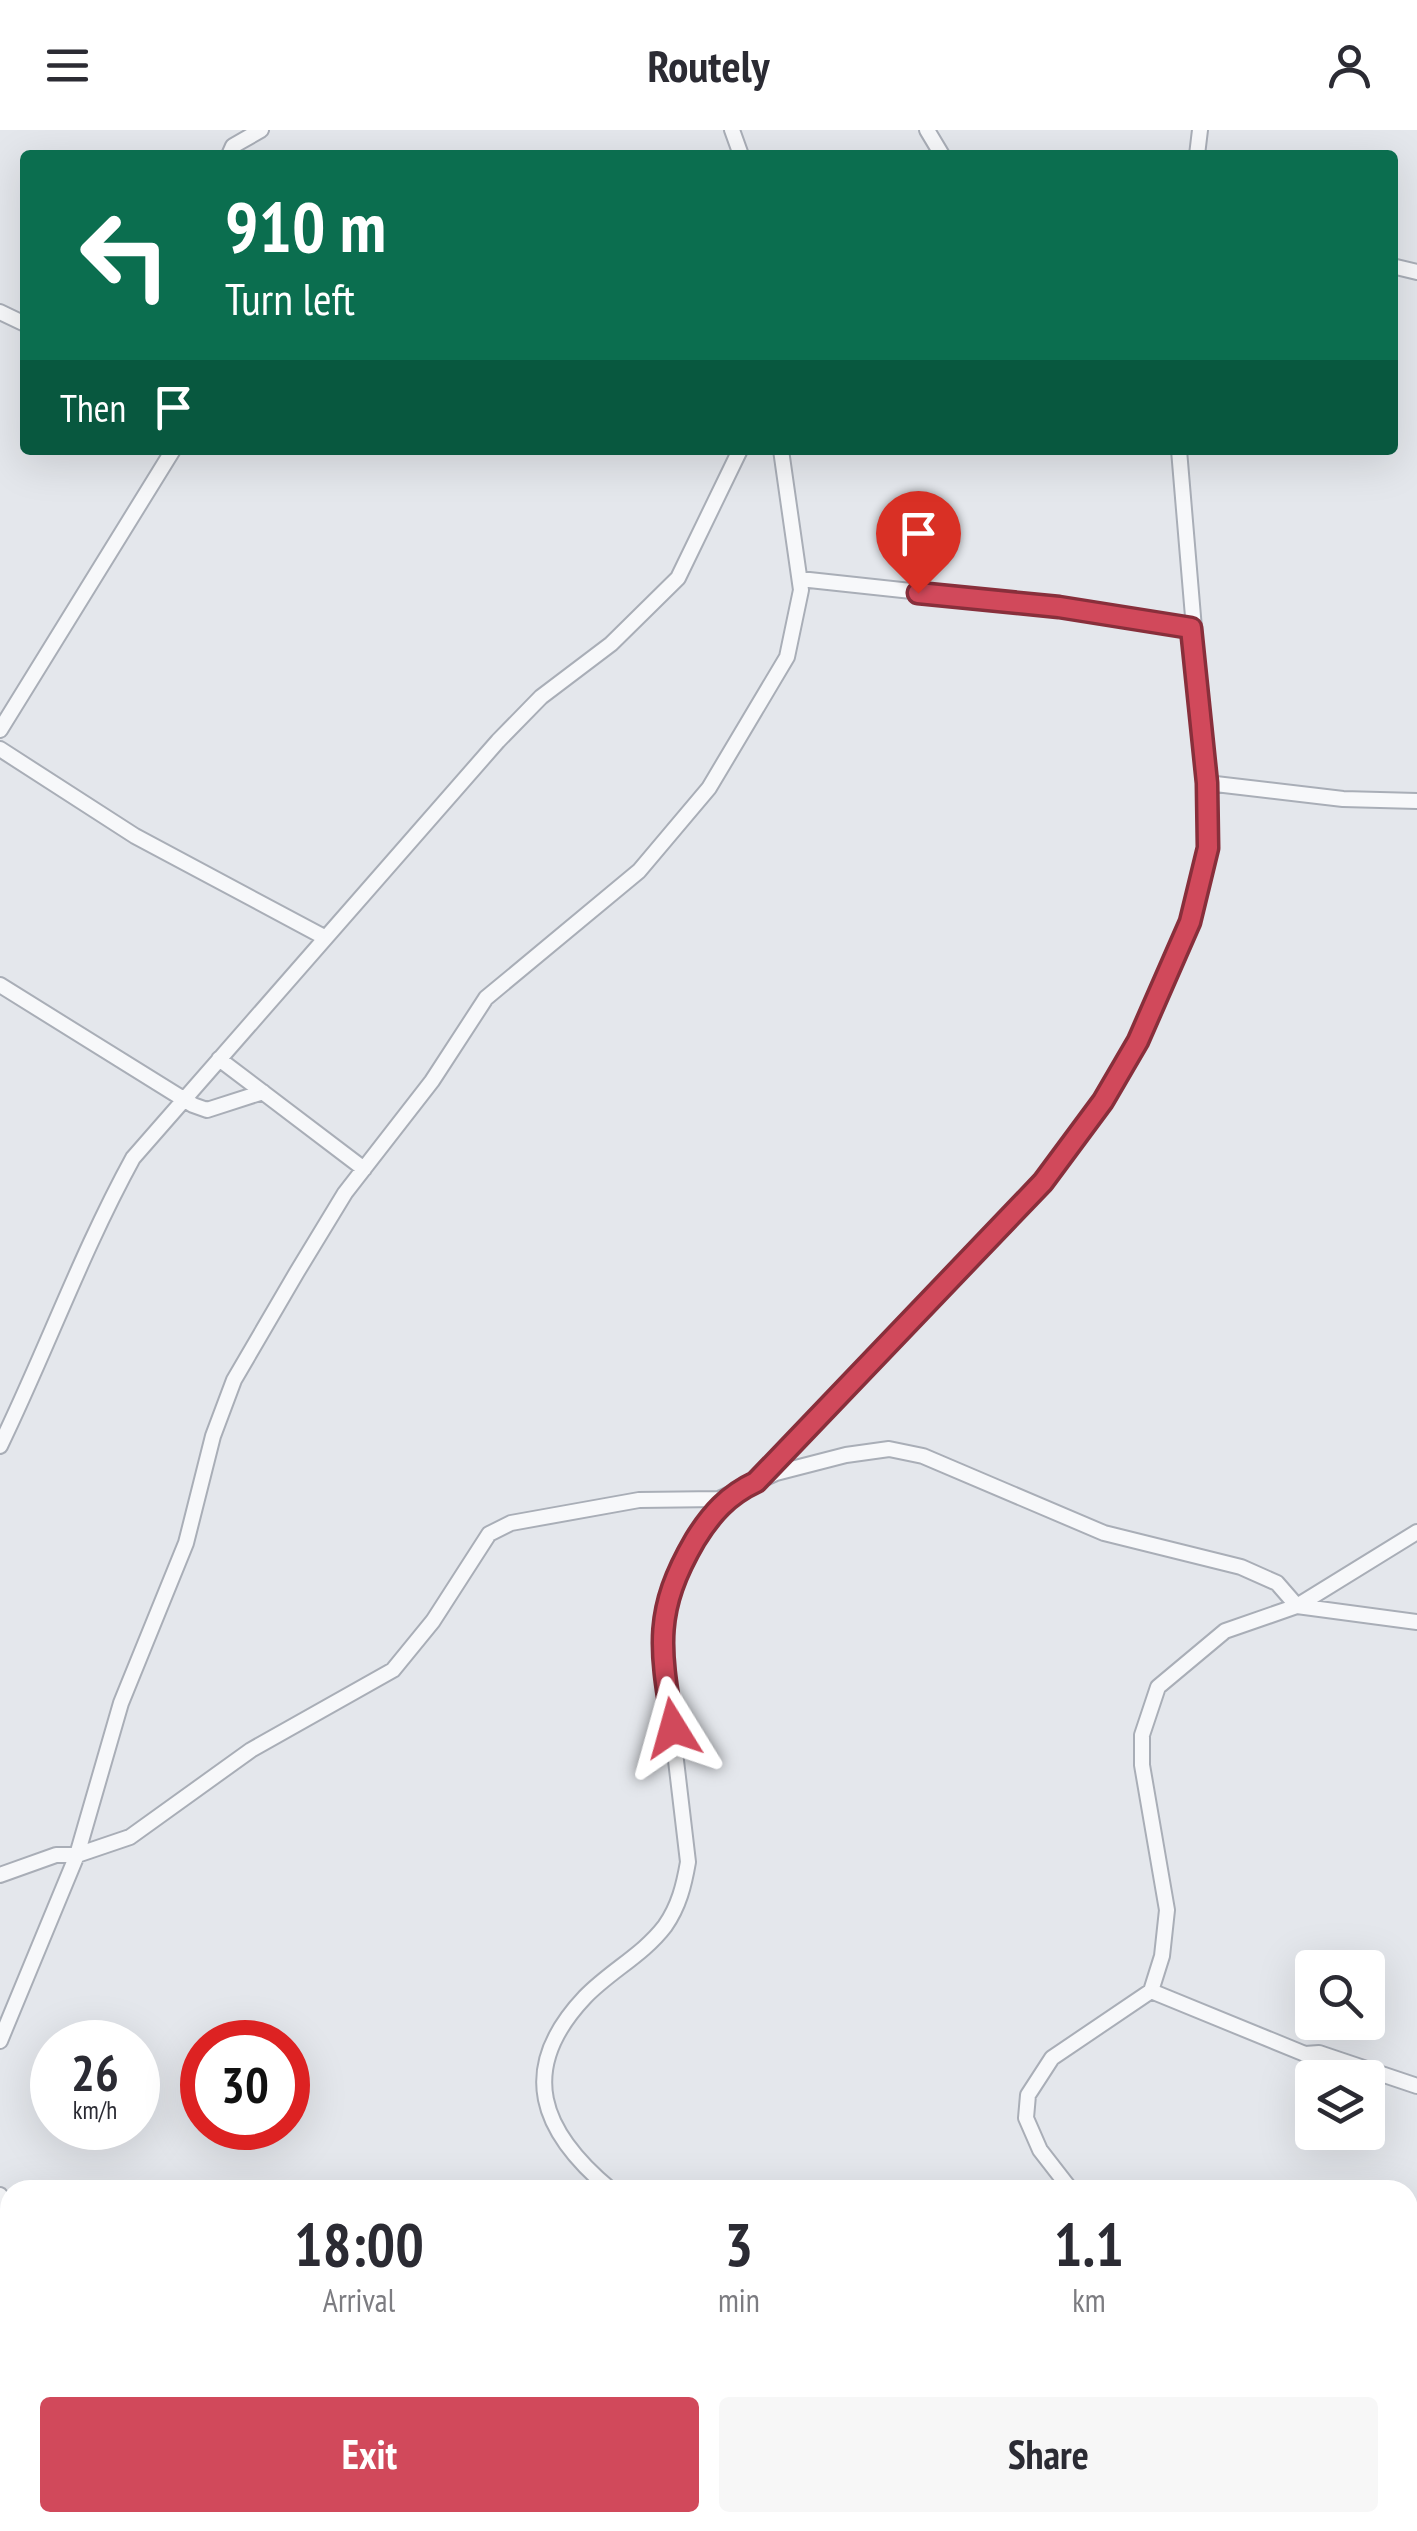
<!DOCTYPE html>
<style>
body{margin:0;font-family:"PT Sans Narrow",sans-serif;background:#f7f7f7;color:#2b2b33;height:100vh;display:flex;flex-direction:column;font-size:38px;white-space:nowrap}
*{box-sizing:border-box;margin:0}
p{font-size:32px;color:#7c7c81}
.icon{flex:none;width:55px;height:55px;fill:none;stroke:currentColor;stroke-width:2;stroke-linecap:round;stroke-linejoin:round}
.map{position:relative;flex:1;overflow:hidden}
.panel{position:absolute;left:0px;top:2050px;width:1418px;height:352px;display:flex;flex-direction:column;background:#fff;border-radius:30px 30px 0 0;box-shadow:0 10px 40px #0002}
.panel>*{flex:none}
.guide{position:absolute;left:20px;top:20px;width:1378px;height:305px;border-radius:10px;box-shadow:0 10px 40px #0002;background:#0b6e4f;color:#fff;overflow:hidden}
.tools{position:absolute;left:1295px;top:1820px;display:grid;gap:20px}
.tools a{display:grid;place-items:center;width:90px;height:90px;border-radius:10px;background:#fff;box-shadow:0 10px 40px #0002;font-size:50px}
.speed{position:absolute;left:30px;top:1890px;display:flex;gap:20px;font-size:50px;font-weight:700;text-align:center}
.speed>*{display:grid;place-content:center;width:130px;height:130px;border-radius:50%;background:#fff;box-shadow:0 10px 40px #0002;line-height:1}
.speed small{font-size:25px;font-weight:400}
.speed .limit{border:15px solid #d22;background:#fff;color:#111}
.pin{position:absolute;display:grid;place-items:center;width:85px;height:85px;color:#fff;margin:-102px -42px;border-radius:50% 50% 50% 0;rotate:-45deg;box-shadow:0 0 10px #0007}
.pin .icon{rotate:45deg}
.me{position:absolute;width:110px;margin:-55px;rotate:352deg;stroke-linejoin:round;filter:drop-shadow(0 0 8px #0008)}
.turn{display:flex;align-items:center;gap:35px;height:210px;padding:0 40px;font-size:45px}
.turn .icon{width:130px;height:130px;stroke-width:2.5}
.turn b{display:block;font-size:70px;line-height:85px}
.then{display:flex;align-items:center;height:95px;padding:0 40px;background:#0003;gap:20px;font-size:38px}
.eta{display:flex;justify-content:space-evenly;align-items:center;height:170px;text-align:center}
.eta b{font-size:60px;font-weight:600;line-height:70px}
.primary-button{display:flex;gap:20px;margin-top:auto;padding:20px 40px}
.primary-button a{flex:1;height:115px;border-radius:10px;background:#d1495b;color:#fff;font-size:40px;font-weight:600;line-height:115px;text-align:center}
.primary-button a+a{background:#f7f7f7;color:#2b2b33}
header{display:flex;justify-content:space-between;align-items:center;height:130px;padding:0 40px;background:#fff;font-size:45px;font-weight:600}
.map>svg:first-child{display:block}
</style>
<header><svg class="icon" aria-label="menu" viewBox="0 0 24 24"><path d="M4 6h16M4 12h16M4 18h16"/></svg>Routely<svg class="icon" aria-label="person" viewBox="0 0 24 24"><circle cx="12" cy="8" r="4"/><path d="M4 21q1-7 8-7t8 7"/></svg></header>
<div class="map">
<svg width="1417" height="2401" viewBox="0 0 1417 2401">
<rect width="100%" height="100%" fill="#e4e7ec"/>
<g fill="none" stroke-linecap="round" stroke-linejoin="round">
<g stroke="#a9aeb7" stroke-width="18">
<path id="minor" d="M732 0 741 25
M927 0 942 25
M229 25 233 16 261 0
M1197 25 1200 0
M1392 136 1417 142
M0 182 25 194
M800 449 1059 477 1191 498
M0 600 173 320
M0 619 135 706 324 807
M1207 653 1343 669 1417 671
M0 855 193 975 207 980 263 962
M219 929 364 1039
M0 1316C46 1221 82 1121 133 1028L498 611 541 567 611 514 678 448 740 320
M761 1347 1007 1094 1061 1031 1138 911 1190 792 1209 718 1207 653 1179 320
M0 1745 56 1725H77L121 1573 186 1413 213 1306 234 1250 297 1142 345 1063 432 951 486 868 639 741 709 658 787 527 801 460 781 320
M1151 1861 1305 1924 1319 1923 1417 1956
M0 1911 77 1725 130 1707 251 1620 393 1540 433 1491 489 1404 511 1393 639 1370 719 1369 776 1343 846 1325 889 1319 923 1326 1104 1403 1241 1437 1277 1453 1297 1476 1417 1492
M611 2060C541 2002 516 1940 585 1867 610 1841 643 1825 665 1796 679 1776 684 1755 688 1732L662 1512C665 1460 686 1402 729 1368
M1071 2060 1040 2020 1026 1988 1028 1965 1052 1928 1151 1861 1162 1826 1167 1780 1142 1635V1605L1158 1557 1225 1501 1297 1476 1417 1402
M0 2065 10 2082
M0 2156 10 2151
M0 2216 10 2239
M1408 2323 1417 2319
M72 2392 75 2401
M267 2392 275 2401
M872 2392 875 2401
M1303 2401 1304 2392"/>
</g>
<use href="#minor" stroke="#f7f8fa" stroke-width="14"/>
</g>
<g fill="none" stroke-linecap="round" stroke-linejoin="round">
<g stroke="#882f3b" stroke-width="25">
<path id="route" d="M673 1598C660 1518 653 1482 695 1410 711 1384 728 1365 756 1352L1043 1052 1103 971 1138 911 1190 792 1208 718 1207 653 1191 498 1059 477 918 463"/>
</g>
<use href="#route" stroke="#d1495b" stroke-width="18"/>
</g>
</svg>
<div class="tools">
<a><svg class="icon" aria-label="search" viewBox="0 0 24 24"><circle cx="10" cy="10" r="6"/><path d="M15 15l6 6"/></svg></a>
<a><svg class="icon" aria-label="layers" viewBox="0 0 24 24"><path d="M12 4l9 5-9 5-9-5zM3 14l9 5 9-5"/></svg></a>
</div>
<div class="speed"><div>26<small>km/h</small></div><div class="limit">30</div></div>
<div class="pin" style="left:918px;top:463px;background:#d93025"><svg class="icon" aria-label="arrive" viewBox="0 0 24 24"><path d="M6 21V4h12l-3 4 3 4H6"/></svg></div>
<svg class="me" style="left:673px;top:1598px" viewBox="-20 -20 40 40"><path d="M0-17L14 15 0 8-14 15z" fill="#d1495b" stroke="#fff" stroke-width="4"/></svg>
<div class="guide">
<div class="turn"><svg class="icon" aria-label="left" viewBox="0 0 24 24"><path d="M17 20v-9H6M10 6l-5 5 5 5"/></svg><div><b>910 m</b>Turn left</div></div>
<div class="then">Then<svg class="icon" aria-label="arrive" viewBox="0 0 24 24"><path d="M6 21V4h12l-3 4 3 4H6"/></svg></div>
</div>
<section class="panel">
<div class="eta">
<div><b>18:00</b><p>Arrival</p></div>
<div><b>3</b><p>min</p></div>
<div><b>1.1</b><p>km</p></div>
</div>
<div class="primary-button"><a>Exit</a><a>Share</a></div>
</section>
</div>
